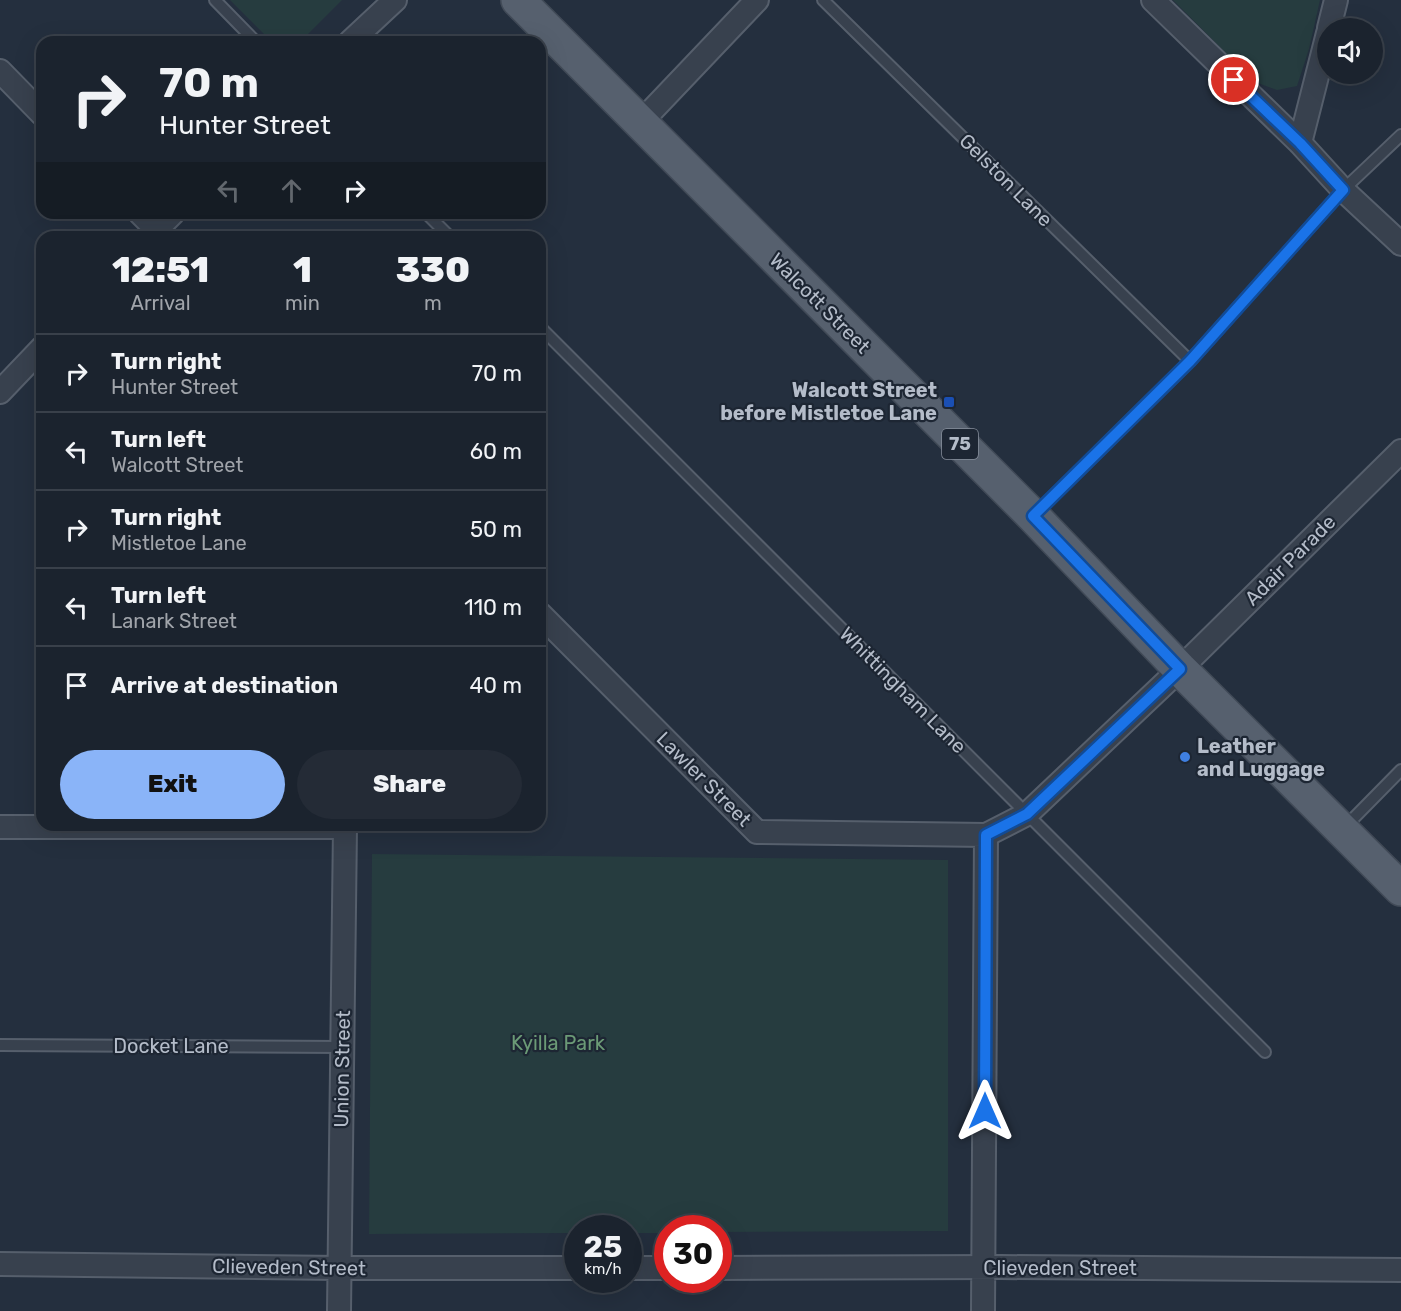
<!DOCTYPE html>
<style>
body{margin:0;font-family:Rubik,sans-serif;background:#242b36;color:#f1f3f6;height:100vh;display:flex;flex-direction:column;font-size:22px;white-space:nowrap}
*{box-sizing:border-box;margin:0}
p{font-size:20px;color:#a0a4aa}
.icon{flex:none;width:33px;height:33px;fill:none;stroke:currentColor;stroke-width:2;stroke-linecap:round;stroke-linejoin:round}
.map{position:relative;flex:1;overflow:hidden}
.drawer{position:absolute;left:36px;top:231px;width:510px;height:600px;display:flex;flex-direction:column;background:#1b232e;border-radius:18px;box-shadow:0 6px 24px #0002,0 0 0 2px #39404a}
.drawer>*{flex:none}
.banner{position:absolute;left:36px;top:36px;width:510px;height:183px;border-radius:18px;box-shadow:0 6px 24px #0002,0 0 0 2px #39404a;background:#1b232e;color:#f1f3f6;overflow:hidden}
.controls{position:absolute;left:1317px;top:18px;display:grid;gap:12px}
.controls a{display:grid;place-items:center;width:66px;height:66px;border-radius:50%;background:#1b232e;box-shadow:0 6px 24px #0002,0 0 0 2px #39404a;font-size:30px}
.speed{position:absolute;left:564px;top:1215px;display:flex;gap:12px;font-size:30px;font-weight:700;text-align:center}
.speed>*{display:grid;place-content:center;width:78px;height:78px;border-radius:50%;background:#1b232e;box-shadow:0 6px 24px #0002,0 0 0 2px #39404a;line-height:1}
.speed small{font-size:15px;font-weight:400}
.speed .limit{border:9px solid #d22;background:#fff;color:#111}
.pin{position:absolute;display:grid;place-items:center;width:51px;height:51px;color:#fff;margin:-26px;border:3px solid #fff;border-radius:50%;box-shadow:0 2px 6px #0007}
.me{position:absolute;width:66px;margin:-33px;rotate:0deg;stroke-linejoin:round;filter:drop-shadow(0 0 4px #0008)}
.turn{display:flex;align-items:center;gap:21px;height:126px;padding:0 24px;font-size:27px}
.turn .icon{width:78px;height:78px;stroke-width:2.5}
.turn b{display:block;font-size:42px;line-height:51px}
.lanes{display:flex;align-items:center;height:57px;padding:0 24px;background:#0003;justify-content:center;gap:30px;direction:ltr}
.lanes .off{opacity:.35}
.eta{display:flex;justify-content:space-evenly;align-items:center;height:102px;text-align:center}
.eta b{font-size:36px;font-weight:800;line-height:42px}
.primary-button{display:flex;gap:12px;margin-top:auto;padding:12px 24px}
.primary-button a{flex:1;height:69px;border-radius:36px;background:#8ab4f8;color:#111;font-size:24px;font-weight:800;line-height:69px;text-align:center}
.primary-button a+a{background:#242b36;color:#f1f3f6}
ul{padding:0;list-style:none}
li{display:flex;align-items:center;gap:18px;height:78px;padding:0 24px;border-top:2px solid #39404a}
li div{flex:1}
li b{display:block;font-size:22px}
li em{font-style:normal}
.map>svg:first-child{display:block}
</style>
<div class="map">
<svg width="1401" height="1311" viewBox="0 0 1401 1311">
<rect width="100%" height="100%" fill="#242f3e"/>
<path fill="#263c3f" d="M230 0H342L300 42H272Z
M1173 0H1320L1309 49 1297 86 1277 90 1255 82Z
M372 854 948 860V1231L719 1232 718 1228H668L667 1233H629L628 1228H578L577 1233 369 1234Z"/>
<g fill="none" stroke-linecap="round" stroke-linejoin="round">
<g stroke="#565f6c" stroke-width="14">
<path id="lane" d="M215 0 256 42
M823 0 1190 361
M426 213 450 237
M540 327 1265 1052
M1035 514 1190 361 1343 190 1401 135
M1345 827 1401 770
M0 1045 342 1047"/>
</g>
<g stroke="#565f6c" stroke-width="26">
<path id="street" d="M1153 0 1300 143 1343 190 1401 244
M1329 28 1336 0
M350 42 395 0
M0 71 42 114
M640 123 757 0
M1300 143 1328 33
M140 213 164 237
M149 237 173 213
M0 392 42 348
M540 614 757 832 986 835 1027 814 1180 669 1401 451
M0 827H345L339 1311
M0 1264 340 1268H578
M628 1268H668
M718 1268 1001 1267 1401 1270
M983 1311 986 835"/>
</g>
<g stroke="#414a57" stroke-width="36">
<path id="primary" d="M518 0 1033 516 1180 669 1401 889"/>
</g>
<use href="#lane" stroke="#38414e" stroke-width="10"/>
<use href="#street" stroke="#38414e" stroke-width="22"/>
<use href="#primary" stroke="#56606e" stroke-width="33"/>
</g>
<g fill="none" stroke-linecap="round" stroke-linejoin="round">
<g stroke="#114b97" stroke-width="15">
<path id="route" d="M985 1111 986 835 1027 814 1180 669 1033 516 1190 361 1343 190 1300 143 1234 80"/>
</g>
<use href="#route" stroke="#1a73e8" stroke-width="10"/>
</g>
<rect fill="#1a4fb4" stroke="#1d2633" stroke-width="2" x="943" y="396" width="12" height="12" rx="3"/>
<circle fill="#3f7fe0" stroke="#1d2633" stroke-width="2" cx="1185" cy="757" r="6"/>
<g text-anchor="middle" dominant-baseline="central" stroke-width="4.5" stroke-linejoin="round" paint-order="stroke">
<rect fill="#1d2633" stroke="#878f9c" stroke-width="1.5" x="942" y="429" width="36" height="30" rx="4.5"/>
<g font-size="18" font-weight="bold" fill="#b4bcc9">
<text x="960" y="444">75</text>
</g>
<g font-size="20" fill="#b4bcc9" stroke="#1d2633">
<text transform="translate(1006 180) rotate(45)">Gelston Lane</text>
<text transform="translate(820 303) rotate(45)">Walcott Street</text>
<text transform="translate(1290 560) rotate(-45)">Adair Parade</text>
<text transform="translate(903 690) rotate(45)">Whittingham Lane</text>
<text transform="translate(704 779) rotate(45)">Lawler Street</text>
<text x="171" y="1046">Docket Lane</text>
<text transform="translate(342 1069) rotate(-89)">Union Street</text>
<text transform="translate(289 1267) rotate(1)">Clieveden Street</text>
<text x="1060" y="1268">Clieveden Street</text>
</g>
<g font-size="20" font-weight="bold" fill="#b4bcc9" stroke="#1d2633" text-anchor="end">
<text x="937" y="390">Walcott Street<tspan x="937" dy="23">before Mistletoe Lane</tspan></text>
<text x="1197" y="746" text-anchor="start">Leather<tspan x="1197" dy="23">and Luggage</tspan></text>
</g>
<g font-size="20" fill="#6b9a76" stroke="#1d2633">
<text x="558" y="1043">Kyilla Park</text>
</g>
</g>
</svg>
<div class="controls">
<a><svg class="icon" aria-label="sound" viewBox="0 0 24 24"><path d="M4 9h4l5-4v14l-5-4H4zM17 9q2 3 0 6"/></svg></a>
</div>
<div class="speed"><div>25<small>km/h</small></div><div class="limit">30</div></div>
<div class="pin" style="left:1234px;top:80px;background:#d93025"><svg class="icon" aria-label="arrive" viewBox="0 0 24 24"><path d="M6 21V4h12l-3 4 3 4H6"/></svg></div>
<svg class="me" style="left:985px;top:1111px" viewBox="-20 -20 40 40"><path d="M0-17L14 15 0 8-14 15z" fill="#1a73e8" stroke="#fff" stroke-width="4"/></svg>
<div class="banner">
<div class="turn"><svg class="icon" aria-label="right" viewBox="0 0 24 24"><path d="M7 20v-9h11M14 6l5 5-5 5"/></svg><div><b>70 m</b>Hunter Street</div></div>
<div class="lanes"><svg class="icon off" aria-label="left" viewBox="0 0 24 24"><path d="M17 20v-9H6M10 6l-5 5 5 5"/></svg><svg class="icon off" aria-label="ahead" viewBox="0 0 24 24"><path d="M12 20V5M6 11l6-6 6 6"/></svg><svg class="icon" aria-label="right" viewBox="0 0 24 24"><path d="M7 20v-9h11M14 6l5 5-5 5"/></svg></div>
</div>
<section class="drawer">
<div class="eta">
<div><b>12:51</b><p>Arrival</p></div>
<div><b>1</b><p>min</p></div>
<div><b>330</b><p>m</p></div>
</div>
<ul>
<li><svg class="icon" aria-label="right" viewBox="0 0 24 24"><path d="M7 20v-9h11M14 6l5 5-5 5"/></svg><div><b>Turn right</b><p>Hunter Street</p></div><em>70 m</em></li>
<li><svg class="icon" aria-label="left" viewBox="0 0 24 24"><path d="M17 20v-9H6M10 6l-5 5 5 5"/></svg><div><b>Turn left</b><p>Walcott Street</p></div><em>60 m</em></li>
<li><svg class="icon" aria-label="right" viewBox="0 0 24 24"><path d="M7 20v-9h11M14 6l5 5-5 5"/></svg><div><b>Turn right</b><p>Mistletoe Lane</p></div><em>50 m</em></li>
<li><svg class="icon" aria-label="left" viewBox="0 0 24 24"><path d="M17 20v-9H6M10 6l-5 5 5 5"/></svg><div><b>Turn left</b><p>Lanark Street</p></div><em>110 m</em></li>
<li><svg class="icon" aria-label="arrive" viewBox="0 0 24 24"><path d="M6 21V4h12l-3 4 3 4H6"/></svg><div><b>Arrive at destination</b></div><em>40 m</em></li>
</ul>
<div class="primary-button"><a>Exit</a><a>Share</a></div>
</section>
</div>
